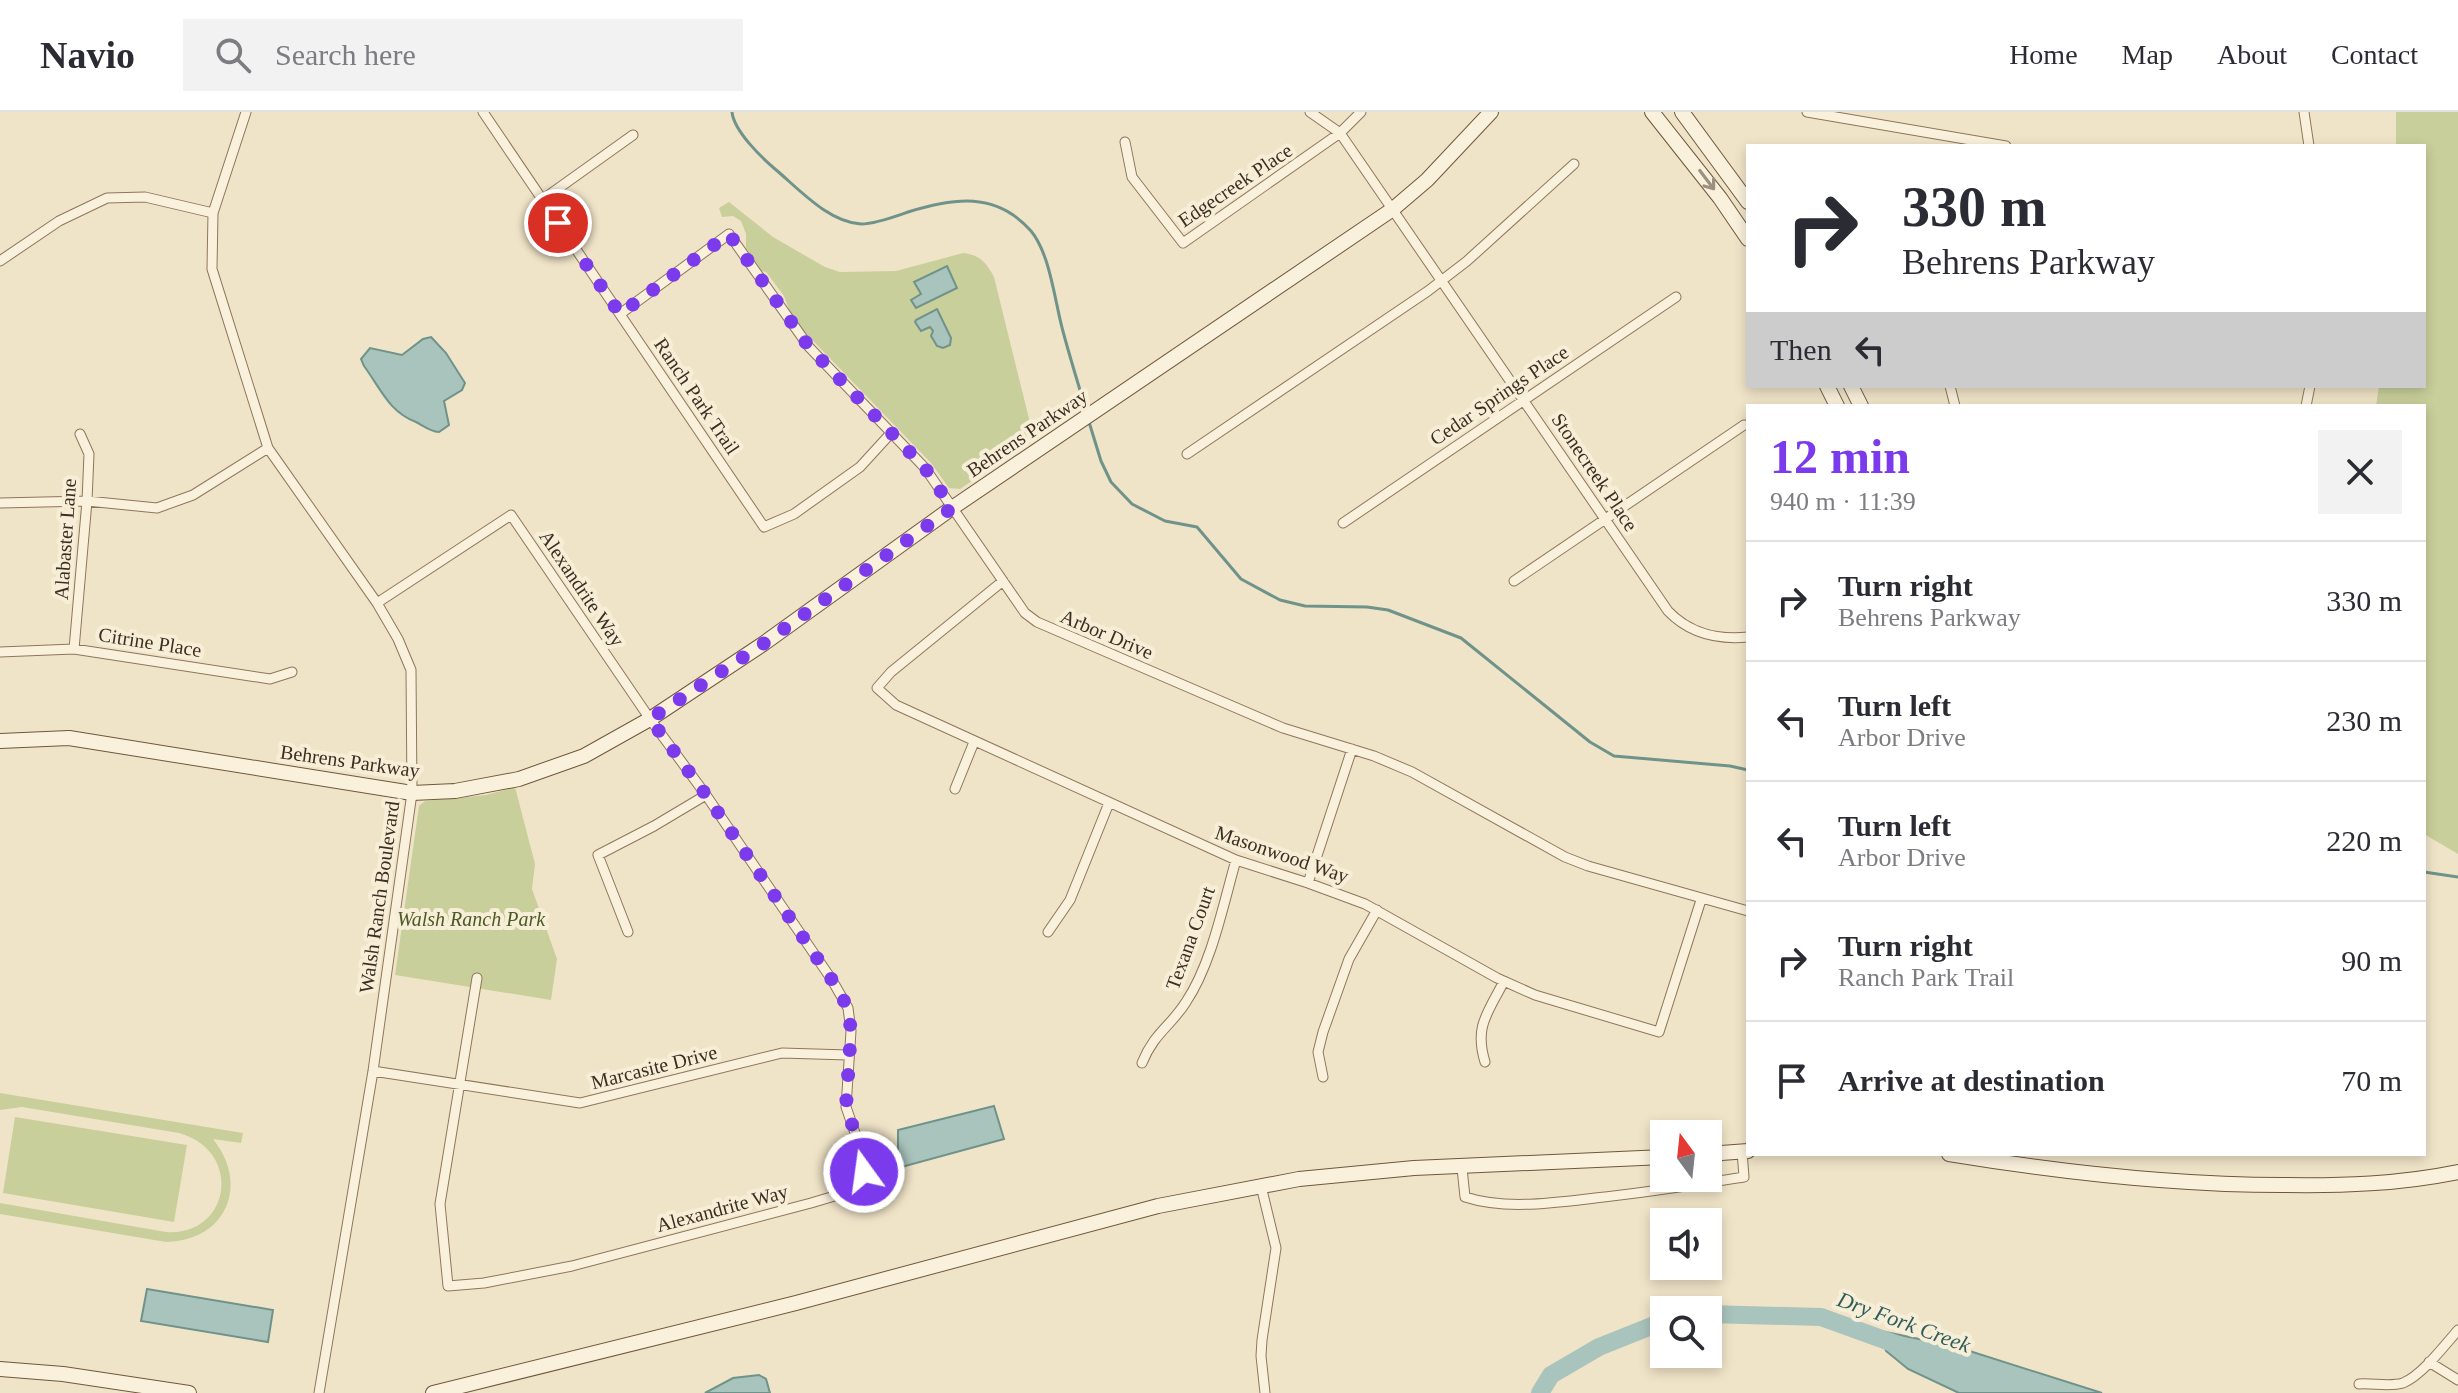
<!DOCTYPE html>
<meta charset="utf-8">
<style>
body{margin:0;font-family:Georgia,serif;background:#f2f2f3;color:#2b2b33;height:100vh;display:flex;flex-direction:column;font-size:30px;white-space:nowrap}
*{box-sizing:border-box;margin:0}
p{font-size:26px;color:#7c7c81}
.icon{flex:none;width:44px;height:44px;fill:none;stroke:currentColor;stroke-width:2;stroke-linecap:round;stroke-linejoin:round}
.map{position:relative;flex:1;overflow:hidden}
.details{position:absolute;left:1746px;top:292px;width:680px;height:752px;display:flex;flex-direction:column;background:#fff;border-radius:0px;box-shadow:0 4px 12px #0003}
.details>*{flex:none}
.guide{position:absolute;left:1746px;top:32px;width:680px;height:244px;border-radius:0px;box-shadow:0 4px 12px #0003;background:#fff;color:#2b2b33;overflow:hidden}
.needle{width:52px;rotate:345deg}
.controls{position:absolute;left:1650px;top:1008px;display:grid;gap:16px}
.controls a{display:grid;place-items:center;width:72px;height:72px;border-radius:0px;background:#fff;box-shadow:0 4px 12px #0003;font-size:40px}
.pin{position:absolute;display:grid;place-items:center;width:68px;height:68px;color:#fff;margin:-34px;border:4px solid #fff;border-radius:50%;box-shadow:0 2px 8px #0007}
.me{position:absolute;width:88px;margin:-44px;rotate:346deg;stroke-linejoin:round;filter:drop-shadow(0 0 6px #0008)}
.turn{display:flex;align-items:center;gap:28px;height:168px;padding:0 24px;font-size:36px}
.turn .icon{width:104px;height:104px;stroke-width:2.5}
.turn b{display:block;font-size:56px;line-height:68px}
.then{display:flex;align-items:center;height:76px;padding:0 24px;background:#0003;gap:16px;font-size:30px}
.round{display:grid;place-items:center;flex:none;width:84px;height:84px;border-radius:0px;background:#f2f2f3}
.summary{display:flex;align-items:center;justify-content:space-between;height:136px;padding:0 24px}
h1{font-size:48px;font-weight:700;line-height:60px;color:#7c3aed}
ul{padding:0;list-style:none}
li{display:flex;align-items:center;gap:24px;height:120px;padding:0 24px;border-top:2px solid #e1e1e2}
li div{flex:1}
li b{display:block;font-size:30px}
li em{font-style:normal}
header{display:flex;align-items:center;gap:48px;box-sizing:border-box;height:112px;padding:0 40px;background:#fff;border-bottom:2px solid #e1e1e2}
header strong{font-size:38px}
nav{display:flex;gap:44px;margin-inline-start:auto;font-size:28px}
.search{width:560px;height:72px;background:#f2f2f3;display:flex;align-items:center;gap:20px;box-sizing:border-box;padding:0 28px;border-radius:0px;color:#7c7c81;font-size:30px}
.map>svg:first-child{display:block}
</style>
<header>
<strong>Navio</strong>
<div class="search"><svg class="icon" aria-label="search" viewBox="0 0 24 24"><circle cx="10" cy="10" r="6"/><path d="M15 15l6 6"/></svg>Search here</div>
<nav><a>Home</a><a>Map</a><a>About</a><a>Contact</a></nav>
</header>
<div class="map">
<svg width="2458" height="1281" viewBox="0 0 2458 1281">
<rect width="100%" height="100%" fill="#f0e4c8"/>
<path fill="#c9cf9b" d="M2396 0H2458V742L2424 722V294H2376L2379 274H2424V34H2396Z
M729 90 773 125 825 155 840 160 896 159 963 141C980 143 986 150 994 165L1034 327 960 377 949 376 931 351 793 208 784 184 766 160 760 159 746 136V122L741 109 733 104 722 105 719 96Z
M515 675 535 752 532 777 557 847 551 888 395 863 419 694 425 689 486 683Z
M0 981 243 1021 241 1031 213 1027C250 1073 226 1129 166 1130L0 1102V1091L166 1120C229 1125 245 1040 179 1021L22 995 0 998Z
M15 1005 187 1033 174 1110 3 1081Z"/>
<path fill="#a9c4bc" stroke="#6f938a" stroke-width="2" d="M947 154 957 176 916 196 911 188 921 182 914 170Z
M937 197 951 226 950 233 943 236 937 234 931 224 933 219 930 215 921 219 915 210 916 208Z
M431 225 446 241 465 271 462 278 444 289 449 313 439 320C429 319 424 314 416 310 389 300 381 277 364 254L361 247 370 236 402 243 423 227Z
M994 994 1004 1027 898 1056V1018Z
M147 1177 273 1198 268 1230 141 1209Z
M1881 1219 1957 1235 2102 1281H1959L1908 1257 1886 1239Z
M759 1263 766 1267 770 1281H705L733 1266Z"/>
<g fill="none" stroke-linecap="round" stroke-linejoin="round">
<path stroke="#6f938a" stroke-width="3" d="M732 0C734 19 761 45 775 57 799 77 828 110 861 112 875 112 894 105 908 100 953 86 996 79 1031 119 1051 143 1055 193 1064 223 1071 249 1079 274 1086 299
M1089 310 1101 349 1111 370 1132 392 1165 409 1197 415 1241 467 1280 488 1305 494 1367 495 1388 498 1461 526 1590 630 1614 644 1730 654 1748 658
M2424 760 2458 765"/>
<path stroke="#a9c4bc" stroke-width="18" d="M1708 1202 1821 1205 1904 1235
M1540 1281 1551 1263 1599 1235 1664 1209"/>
<g stroke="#8d765c" stroke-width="11">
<path id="street" d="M246 0 213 101 212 157 268 336 377 491 398 527 411 558 412 681 373 959 319 1281
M483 0 764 415 794 402 860 355 892 320
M1310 0 1340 21 1668 499C1690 522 1717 528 1748 525
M1807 0 2006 34
M2304 0 2309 34
M1125 30 1132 65 1183 131 1340 21 1361 0
M542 88 633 23
M0 149 59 109 107 86 145 85 213 101
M620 202 729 122 809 235 925 356 1025 501 1037 510 1283 616 1374 644 1412 660 1565 745 1588 754 1748 799
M1950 274 1955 294
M2306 294 2310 274
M1187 342 1428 179 1467 149 1574 52
M0 391 87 389 157 396 193 383 268 336
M1343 411 1676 185
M1003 469 891 560 877 576 896 593 1236 748 1308 771 1365 792 1497 866 1535 883 1659 920 1701 788
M1514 469 1744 313
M377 491 511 403 650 607 706 683 832 868 848 896 851 919 846 995 862 1041 864 1060 848 1080 811 1091 572 1154 484 1171 448 1174 440 1092 477 866
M74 537 87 389 89 342 80 322
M0 540 74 537 270 567 292 560
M955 677 974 630
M1308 771 1352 637
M628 820 598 743 654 714 706 683
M1048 820 1070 788 1109 691
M1485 950C1474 914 1488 901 1504 869
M1142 951C1154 921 1171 914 1186 890 1212 851 1223 793 1236 748
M373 959 580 991 782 941 848 943
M1323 965 1318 940 1323 920 1349 847 1377 798
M1462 1056 1465 1085C1505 1098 1553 1091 1595 1086 1645 1081 1694 1073 1744 1065L1742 1039
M1261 1074 1276 1136 1262 1228 1261 1244 1265 1281
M2429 1250 2458 1268
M2359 1272C2373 1271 2390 1275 2403 1271 2422 1263 2444 1234 2458 1218"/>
</g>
<g stroke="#6f573f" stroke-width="16">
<path id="secondary" d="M1652 0 1720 86 1748 127
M1682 0 1748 90
M1827 274 1837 294
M1851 274 1861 294
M0 629 69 626 412 681 455 679 519 667 584 644 650 607 763 532 952 396 1393 97 1427 68 1491 0
M1708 1042 1748 1039
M1949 1042C2059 1060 2170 1073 2282 1073 2342 1074 2399 1072 2458 1060
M0 1257 63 1262 189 1281
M433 1281 796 1191 1158 1094 1299 1067 1414 1056 1664 1045"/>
</g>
<use href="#street" stroke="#faf1dc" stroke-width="9"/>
<use href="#secondary" stroke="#faf1dc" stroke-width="14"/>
</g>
<defs><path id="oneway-shaft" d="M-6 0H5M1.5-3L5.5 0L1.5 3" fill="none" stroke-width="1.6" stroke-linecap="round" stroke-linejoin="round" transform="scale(2)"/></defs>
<use stroke="#9c907e" href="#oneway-shaft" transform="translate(1707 68) rotate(53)"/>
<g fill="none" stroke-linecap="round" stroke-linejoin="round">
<path stroke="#7c3aed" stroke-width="14" stroke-dasharray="0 25.2" d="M558 111 620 202 729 122 809 235 925 356 952 396 763 532 650 607 706 683 832 868 848 896 851 919 846 995 862 1041 864 1060"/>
</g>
<g text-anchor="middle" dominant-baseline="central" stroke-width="8" stroke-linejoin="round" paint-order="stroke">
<g font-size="20" fill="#3d2e20" stroke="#f7eed8">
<text transform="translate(1235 73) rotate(-34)">Edgecreek Place</text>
<text transform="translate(1499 283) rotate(-34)">Cedar Springs Place</text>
<text transform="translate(697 284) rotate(56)">Ranch Park Trail</text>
<text transform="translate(1027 321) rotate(-34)">Behrens Parkway</text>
<text transform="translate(1595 360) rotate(56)">Stonecreek Place</text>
<text transform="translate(65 427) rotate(-86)">Alabaster Lane</text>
<text transform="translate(582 476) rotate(56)">Alexandrite Way</text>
<text transform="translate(1107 522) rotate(23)">Arbor Drive</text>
<text transform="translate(150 530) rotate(9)">Citrine Place</text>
<text transform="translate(350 649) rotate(8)">Behrens Parkway</text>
<text transform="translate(1282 742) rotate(19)">Masonwood Way</text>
<text transform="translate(379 785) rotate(-82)">Walsh Ranch Boulevard</text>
<text transform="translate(1190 826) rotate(-70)">Texana Court</text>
<text transform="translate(654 955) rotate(-14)">Marcasite Drive</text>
<text transform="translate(722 1096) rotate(-15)">Alexandrite Way</text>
</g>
<g font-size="20" font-style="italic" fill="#4d5a26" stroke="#f7eed8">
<text x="471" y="807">Walsh Ranch Park</text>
</g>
<g font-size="22" font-style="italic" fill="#2f5d5a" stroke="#f7eed8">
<text transform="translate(1904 1210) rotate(20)">Dry Fork Creek</text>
</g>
</g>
</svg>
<div class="controls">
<a><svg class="needle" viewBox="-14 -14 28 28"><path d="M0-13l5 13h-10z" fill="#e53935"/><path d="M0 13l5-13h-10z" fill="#7c7c81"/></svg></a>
<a><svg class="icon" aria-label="sound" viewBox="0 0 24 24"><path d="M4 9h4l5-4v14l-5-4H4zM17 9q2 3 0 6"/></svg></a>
<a><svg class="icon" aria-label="search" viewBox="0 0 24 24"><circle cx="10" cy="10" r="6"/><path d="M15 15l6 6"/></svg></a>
</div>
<div class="pin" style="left:558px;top:111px;background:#d93025"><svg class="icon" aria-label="arrive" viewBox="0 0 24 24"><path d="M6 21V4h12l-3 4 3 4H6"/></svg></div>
<svg class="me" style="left:864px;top:1060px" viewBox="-20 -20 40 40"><circle r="17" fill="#7c3aed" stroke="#fff" stroke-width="3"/><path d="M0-11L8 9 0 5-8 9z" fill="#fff"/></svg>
<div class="guide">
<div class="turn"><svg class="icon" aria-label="right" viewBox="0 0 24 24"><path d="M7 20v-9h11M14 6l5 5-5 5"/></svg><div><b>330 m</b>Behrens Parkway</div></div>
<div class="then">Then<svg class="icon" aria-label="left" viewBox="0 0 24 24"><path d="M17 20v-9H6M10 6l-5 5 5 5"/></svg></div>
</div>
<section class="details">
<div class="summary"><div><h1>12 min</h1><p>940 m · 11:39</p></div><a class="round"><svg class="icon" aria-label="close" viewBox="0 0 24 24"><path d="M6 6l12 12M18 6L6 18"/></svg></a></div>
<ul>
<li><svg class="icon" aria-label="right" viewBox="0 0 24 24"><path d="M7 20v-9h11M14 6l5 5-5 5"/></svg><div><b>Turn right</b><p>Behrens Parkway</p></div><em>330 m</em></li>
<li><svg class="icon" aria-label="left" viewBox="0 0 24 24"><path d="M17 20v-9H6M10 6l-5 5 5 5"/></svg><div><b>Turn left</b><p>Arbor Drive</p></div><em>230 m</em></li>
<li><svg class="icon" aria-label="left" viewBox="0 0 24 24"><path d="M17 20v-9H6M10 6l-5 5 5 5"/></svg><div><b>Turn left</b><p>Arbor Drive</p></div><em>220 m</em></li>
<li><svg class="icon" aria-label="right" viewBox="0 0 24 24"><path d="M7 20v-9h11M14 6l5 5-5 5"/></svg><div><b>Turn right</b><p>Ranch Park Trail</p></div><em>90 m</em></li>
<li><svg class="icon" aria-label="arrive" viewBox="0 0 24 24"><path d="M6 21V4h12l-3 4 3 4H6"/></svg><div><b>Arrive at destination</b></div><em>70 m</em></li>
</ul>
</section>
</div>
